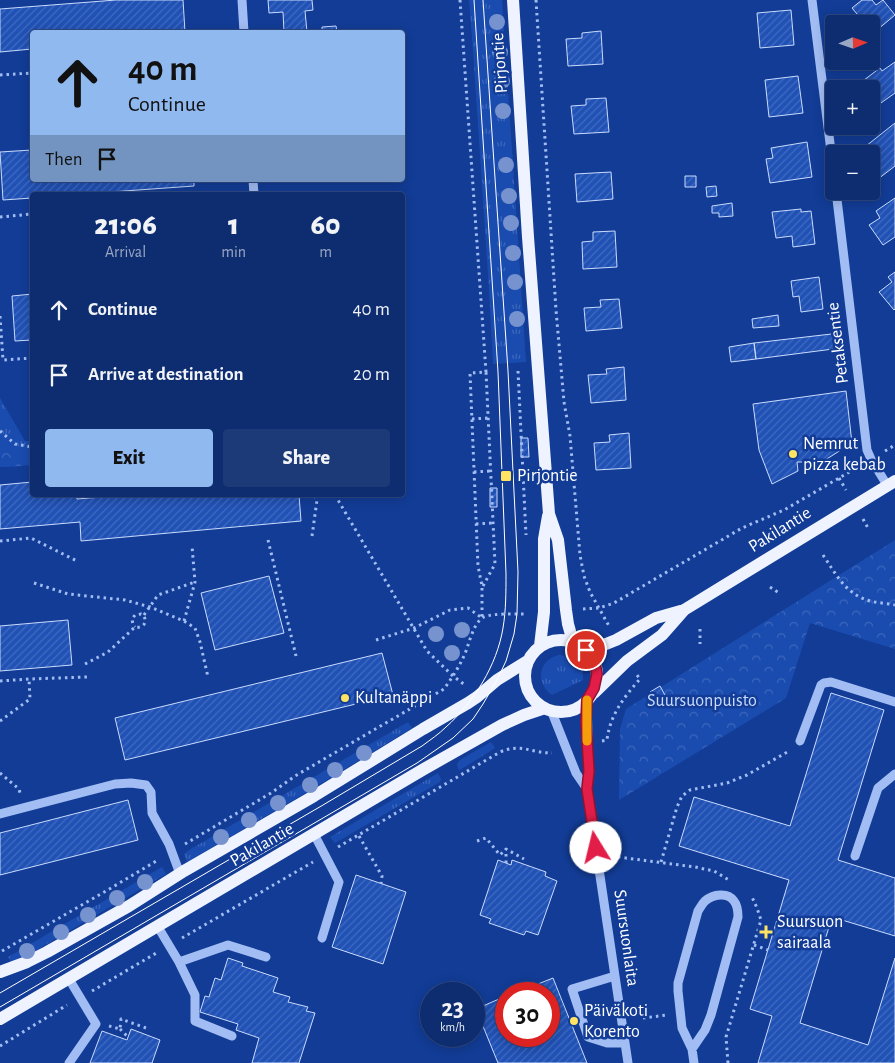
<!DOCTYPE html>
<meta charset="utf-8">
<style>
body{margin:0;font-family:"Alegreya Sans",sans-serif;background:#1c3978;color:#f1f3f6;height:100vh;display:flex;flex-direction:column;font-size:19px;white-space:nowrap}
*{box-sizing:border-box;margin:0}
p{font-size:16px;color:#9ba8c3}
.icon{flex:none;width:28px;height:28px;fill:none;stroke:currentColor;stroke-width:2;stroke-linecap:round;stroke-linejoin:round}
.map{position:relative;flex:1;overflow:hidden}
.details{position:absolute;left:30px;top:192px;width:375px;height:305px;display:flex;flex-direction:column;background:#0e2d70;border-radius:5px;box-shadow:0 2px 12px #0003,0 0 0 1px #2e4983}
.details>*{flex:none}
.hud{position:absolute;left:30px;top:30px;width:375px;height:152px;border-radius:5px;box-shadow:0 2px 12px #0003,0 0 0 1px #2e4983;background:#90b9f0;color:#111;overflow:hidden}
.needle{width:32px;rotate:88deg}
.tools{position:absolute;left:825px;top:15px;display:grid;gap:10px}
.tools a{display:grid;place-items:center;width:55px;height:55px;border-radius:5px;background:#0e2d70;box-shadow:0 2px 12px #0003,0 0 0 1px #2e4983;font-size:25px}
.speed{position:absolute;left:420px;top:982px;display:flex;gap:10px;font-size:25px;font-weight:700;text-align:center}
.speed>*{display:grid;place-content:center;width:65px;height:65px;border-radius:50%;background:#0e2d70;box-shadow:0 2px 12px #0003,0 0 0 1px #2e4983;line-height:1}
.speed small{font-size:12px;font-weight:400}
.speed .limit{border:8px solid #d22;background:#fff;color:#111}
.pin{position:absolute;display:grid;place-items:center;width:42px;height:42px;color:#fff;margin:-21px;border:2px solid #fff;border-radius:50%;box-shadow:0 1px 5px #0007}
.me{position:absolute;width:55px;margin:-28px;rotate:351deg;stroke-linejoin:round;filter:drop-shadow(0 0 4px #0008)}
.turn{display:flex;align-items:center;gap:18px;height:105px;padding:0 15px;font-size:22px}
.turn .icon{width:65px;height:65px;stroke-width:2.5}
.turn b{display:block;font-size:35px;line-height:42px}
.then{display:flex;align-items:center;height:48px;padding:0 15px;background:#0003;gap:10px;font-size:19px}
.eta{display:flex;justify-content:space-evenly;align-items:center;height:85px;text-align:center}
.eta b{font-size:30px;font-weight:800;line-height:35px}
.primary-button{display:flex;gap:10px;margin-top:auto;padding:10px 15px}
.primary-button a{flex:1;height:58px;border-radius:5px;background:#90b9f0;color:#111;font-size:20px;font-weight:800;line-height:58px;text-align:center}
.primary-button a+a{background:#1c3978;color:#f1f3f6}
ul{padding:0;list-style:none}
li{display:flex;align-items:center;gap:15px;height:65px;padding:0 15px}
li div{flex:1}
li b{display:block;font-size:19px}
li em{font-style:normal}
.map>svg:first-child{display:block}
</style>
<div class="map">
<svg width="895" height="1063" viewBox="0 0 895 1063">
<defs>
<pattern id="grass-tufts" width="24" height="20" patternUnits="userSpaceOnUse" patternTransform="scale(1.25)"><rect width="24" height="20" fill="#1a4cb0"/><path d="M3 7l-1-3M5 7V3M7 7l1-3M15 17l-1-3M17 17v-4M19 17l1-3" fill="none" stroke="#3c67bc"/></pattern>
<pattern id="forest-crowns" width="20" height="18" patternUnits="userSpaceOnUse" patternTransform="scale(1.25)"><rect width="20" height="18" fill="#1a4cb0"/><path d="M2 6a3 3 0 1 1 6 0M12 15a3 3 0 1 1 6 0" fill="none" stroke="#3c67bc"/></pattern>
<pattern id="building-hatch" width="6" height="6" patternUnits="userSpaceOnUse" patternTransform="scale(1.25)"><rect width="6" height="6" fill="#2051b5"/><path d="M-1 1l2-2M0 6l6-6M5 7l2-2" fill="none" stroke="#416bc0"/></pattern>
</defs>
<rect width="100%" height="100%" fill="#123c96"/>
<path fill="url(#grass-tufts)" d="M469 0H502L526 362 493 364 489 290 473 50Z
M0 398 25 441H32V465L0 467Z
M559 655C575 656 584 665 583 680L552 695C535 683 538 660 559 655Z
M408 722 412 728 307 792 187 862 184 854 189 850Z
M491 742 495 748 460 770 458 769 457 764 460 760Z
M438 773 441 779 440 782 335 843 330 837Z
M162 867 166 874 35 951 11 962 8 957 20 950Z"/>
<path fill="url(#forest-crowns)" d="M0 445 22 466 0 467Z
M895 540V649L810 623 786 698 619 800 620 729 626 709Z"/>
<path fill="url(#building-hatch)" stroke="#cadbfd" d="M116 0H183L185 32H32V49L0 52V9Z
M268 0H312L313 10 305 11 307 32H284L283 12 269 13Z
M862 0H872L876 5 883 0 895 15 871 35V24H846L857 14 852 8Z
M791 10 794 45 760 48 757 13Z
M336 26 337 32 352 31V32H322V27Z
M601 31 603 64 568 66 566 39 582 38V33Z
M895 62V93L871 110V89H852L880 68 882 71Z
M798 76 803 113 769 117 765 80Z
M606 98 609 132 574 134 571 106 586 105V99Z
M895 123V166L878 179 871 170V154H866L870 151 866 146Z
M807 142 812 177 770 183 766 159 773 158 771 148Z
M32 150V180H194V186L68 195H32V198L3 200 0 152Z
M611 172 613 199 577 202 575 174Z
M685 176H696V187H685Z
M716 186 717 196 707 197 706 187Z
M895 198V237L883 245 869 225 880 218 876 211Z
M732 203 733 216 719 217V213H712V206Z
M801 209V212L811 211 815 244 793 247 792 236 776 238 772 212Z
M615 231 617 267 583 269 582 242 593 241V232Z
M895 272V309L894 310 879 292 892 282 888 277Z
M819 277 823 309 801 312 799 296 793 297 791 281Z
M32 294V340L15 341 12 296Z
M619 299 622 328 586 331 584 308 601 307 600 300Z
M778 315 779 326 753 328 752 319Z
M840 333 841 348 756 359 754 343Z
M754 343 756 359 731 362 729 347Z
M624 367 626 400 591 403 588 375 607 374 606 369Z
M846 391 852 443 822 462H797L798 471 772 484 759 450 753 404Z
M629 433 631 468 596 470 594 443 610 442 609 435Z
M521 438H528L529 457H521Z
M32 482V495H76L77 499 125 495H299L301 521 81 541 80 522 0 529V485Z
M490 488H497V507H490Z
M269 576 284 633 215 650 201 593Z
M68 620 72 665 0 671V626Z
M382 653 393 695 125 760 115 718Z
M660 686 666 697 656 703 650 692Z
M831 693 884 710 838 860 895 878V936L832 917 800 1023 868 1045 895 958V1063H758L772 1016 750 1009 789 880 679 846 694 797 790 826Z
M128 800 138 840 0 875V833Z
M498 860 511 865 512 860 546 872 545 876 557 881 538 935 526 931 524 935 489 923 491 919 480 915Z
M356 875 406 892 383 964 332 947Z
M228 958 243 963 242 966 278 978 273 992 290 997 288 1002 308 1007 306 1011 315 1013 299 1063H252L259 1038 236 1030 238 1024 200 1012 205 996 209 997 215 978 221 980Z
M553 978 587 1063H498L476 1009 506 996V1036H549V994H513Z
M131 1029 160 1040 152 1063H90L102 1031 127 1040Z"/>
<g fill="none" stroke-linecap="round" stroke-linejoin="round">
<path stroke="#a2bdf3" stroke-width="3" stroke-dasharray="2.5 4" stroke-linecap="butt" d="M460 0 486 372 470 373 478 566 482 586V618
M536 0 556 310 564 402 570 436 580 555 584 576 590 592 609 626
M0 75 32 73
M0 217 32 214
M0 316 3 360 32 358
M518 371 526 535
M472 419 488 418
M0 431 15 444 32 447
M885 451 895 445
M474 472 491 471
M839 478 846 490
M335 495 427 651 453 676 465 685
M863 519 868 528
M476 524 493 523
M312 536 317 500 314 495
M268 540 296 656
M0 541 31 538 77 561
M823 555C836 574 844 592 867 600 875 603 886 603 895 605
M34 583 68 594 125 600 150 607 184 621 195 628 200 642 208 677
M483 586 495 564 486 372
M770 587 779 593
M583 609 599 608 614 603 742 528 784 510 858 467
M144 615 158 595 195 582
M184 621 195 582 192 546
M700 629V644
M376 640 414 628 450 610 468 608 482 618
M85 664 108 652 135 627C145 629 149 619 141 614L135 615 132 619 133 625 135 627
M0 681 29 679 87 677
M0 721 30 699 29 679
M602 741 607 740C610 715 624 697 640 679L637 675
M0 773 19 789 20 793
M359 836 382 876 381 884
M477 841 486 838 500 855 506 849 524 859
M185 844 271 793 295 776 444 689C451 679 458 669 463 658 469 647 472 623 484 617 493 613 516 614 527 614
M338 847 500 752C521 743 531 753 552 753
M618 857 695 867 714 871 729 880
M661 862 677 807 682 796 690 790 727 783 747 775 789 751
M506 863V849
M182 938 313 862
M754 945 768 950
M2 951 106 891 158 860
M92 991 158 952
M643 1018 667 1015
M109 1026 120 1029 121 1019 146 1028
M120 1029 128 1037
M0 1046 67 1005
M728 1063 726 1037 761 920 757 908 752 897"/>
<path stroke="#a2bdf3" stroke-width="9" d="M242 0 244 32
M812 0 834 175
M253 180 254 195
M836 191 867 450 871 459 887 485
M587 700 589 771 587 789 628 1063
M551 710 576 773 587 789
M800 741 821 685 824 683 831 682 895 702
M0 814 115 784 131 783 146 785 151 792 152 813 169 844 180 874
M314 834 339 882 322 938
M855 856 878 788 895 774
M158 927 179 962 195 995V1021L232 1036
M179 962 228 945 266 957
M615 976 572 989 588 1037 607 1043H625
M69 979 96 1024 69 1063
M692 1049 705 1030 711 1015 738 917C738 912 738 906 734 901 728 892 713 894 705 901 702 904 700 908 698 911L678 983V991L682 1028 692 1049 694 1063"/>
<path stroke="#eef3ff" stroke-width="12" d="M513 0 528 237 549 514 558 540 566 610 568 624 573 642
M525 676a36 36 0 1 1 72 0a36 36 0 1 1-72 0Z
M540 646 544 612V539L548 516
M585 650 606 644 616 640 656 618 684 610 895 481
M594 693 627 661 662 635 684 610
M0 972 27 962 47 952 129 906 184 871 314 796 423 729 468 703 477 697 497 680 529 660
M0 1019 424 769 502 725 524 715 545 708"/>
<path stroke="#fff" stroke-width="1" d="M0 993 323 805 422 746C430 740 439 734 446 727 474 702 497 665 503 628 506 610 506 592 506 574L498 372 474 0
M0 1007 417 763 453 738 473 719 483 704 497 680 506 661 514 634 517 614 518 572 508 371 483 0"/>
</g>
<g fill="#7793cf">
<circle cx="497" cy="22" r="8"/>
<circle cx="500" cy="52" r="8"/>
<circle cx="502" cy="81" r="8"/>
<circle cx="503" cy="111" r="8"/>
<circle cx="506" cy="165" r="8"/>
<circle cx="509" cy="196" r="8"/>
<circle cx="511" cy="223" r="8"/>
<circle cx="513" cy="253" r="8"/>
<circle cx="515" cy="282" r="8"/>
<circle cx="517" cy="319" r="8"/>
<circle cx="462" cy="630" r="8"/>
<circle cx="436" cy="634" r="8"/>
<circle cx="452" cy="653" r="8"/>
<circle cx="364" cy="753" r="8"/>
<circle cx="335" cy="770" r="8"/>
<circle cx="310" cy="785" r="8"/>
<circle cx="278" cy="803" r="8"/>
<circle cx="249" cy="820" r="8"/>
<circle cx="221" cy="837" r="8"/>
<circle cx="145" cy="882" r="8"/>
<circle cx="117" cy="898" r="8"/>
<circle cx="88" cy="915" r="8"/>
<circle cx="61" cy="932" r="8"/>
<circle cx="27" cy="951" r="8"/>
</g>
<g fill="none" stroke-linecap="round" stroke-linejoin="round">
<g stroke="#92132f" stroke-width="12">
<path id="route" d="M586 650 590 655 595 664 597 674 594 688 587 700 586 722 589 771 587 789 596 848"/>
</g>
<use href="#route" stroke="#e11d48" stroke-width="9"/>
<path stroke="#f59e0b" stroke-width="9" d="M587 700V741"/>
</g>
<g fill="#ffe464" stroke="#123c96" stroke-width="2">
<circle cx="793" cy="454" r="5"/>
<rect x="500" y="470" width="12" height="12" rx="2.5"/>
<circle cx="345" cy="698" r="5"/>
<path d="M763.5 924.5h5v5h5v5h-5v5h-5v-5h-5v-5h5z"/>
<circle cx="574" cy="1021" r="5"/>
</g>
<g text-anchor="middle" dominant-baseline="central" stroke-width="5" stroke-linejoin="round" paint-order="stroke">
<g font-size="18" fill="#fff" stroke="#123c96">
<text transform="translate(500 63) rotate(-94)">Pirjontie</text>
<text transform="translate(838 343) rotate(-97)">Petaksentie</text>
<text transform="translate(780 530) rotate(-32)">Pakilantie</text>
<text transform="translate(262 845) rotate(-30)">Pakilantie</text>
<text transform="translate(626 938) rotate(82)">Suursuonlaita</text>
</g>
<g font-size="18" fill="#fff" stroke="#123c96" text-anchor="start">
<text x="803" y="444">Nemrut<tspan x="803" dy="21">pizza kebab</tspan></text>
<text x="517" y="476">Pirjontie</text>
<text x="355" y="698">Kultanäppi</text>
<text x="777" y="922">Suursuon<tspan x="777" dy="21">sairaala</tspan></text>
<text x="584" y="1011">Päiväkoti<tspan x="584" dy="21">Korento</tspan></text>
</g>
<g font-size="18" fill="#cadbfd" stroke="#123c96">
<text x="702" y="701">Suursuonpuisto</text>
</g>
</g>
</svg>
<div class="tools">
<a><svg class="needle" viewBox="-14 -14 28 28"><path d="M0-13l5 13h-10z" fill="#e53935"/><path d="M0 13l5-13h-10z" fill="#9ba8c3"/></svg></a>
<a>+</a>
<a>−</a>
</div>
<div class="speed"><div>23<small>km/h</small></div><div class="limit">30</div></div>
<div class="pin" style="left:586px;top:650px;background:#d93025"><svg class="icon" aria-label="arrive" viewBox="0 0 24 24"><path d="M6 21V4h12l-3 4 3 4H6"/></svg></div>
<svg class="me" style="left:596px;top:848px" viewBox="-20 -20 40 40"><circle r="19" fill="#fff"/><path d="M0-13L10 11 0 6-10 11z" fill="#e11d48"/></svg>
<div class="hud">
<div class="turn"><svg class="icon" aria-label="ahead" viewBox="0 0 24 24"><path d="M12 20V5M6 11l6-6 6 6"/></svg><div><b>40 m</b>Continue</div></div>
<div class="then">Then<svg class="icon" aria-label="arrive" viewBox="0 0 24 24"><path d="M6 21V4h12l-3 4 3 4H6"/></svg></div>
</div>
<section class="details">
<div class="eta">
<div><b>21:06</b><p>Arrival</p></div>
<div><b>1</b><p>min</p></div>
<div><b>60</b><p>m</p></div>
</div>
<ul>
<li><svg class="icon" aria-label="ahead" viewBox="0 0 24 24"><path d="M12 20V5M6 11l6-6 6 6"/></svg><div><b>Continue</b></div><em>40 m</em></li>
<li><svg class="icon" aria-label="arrive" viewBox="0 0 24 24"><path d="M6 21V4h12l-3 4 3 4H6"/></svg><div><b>Arrive at destination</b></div><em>20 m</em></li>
</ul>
<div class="primary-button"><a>Exit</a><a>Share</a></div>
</section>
</div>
